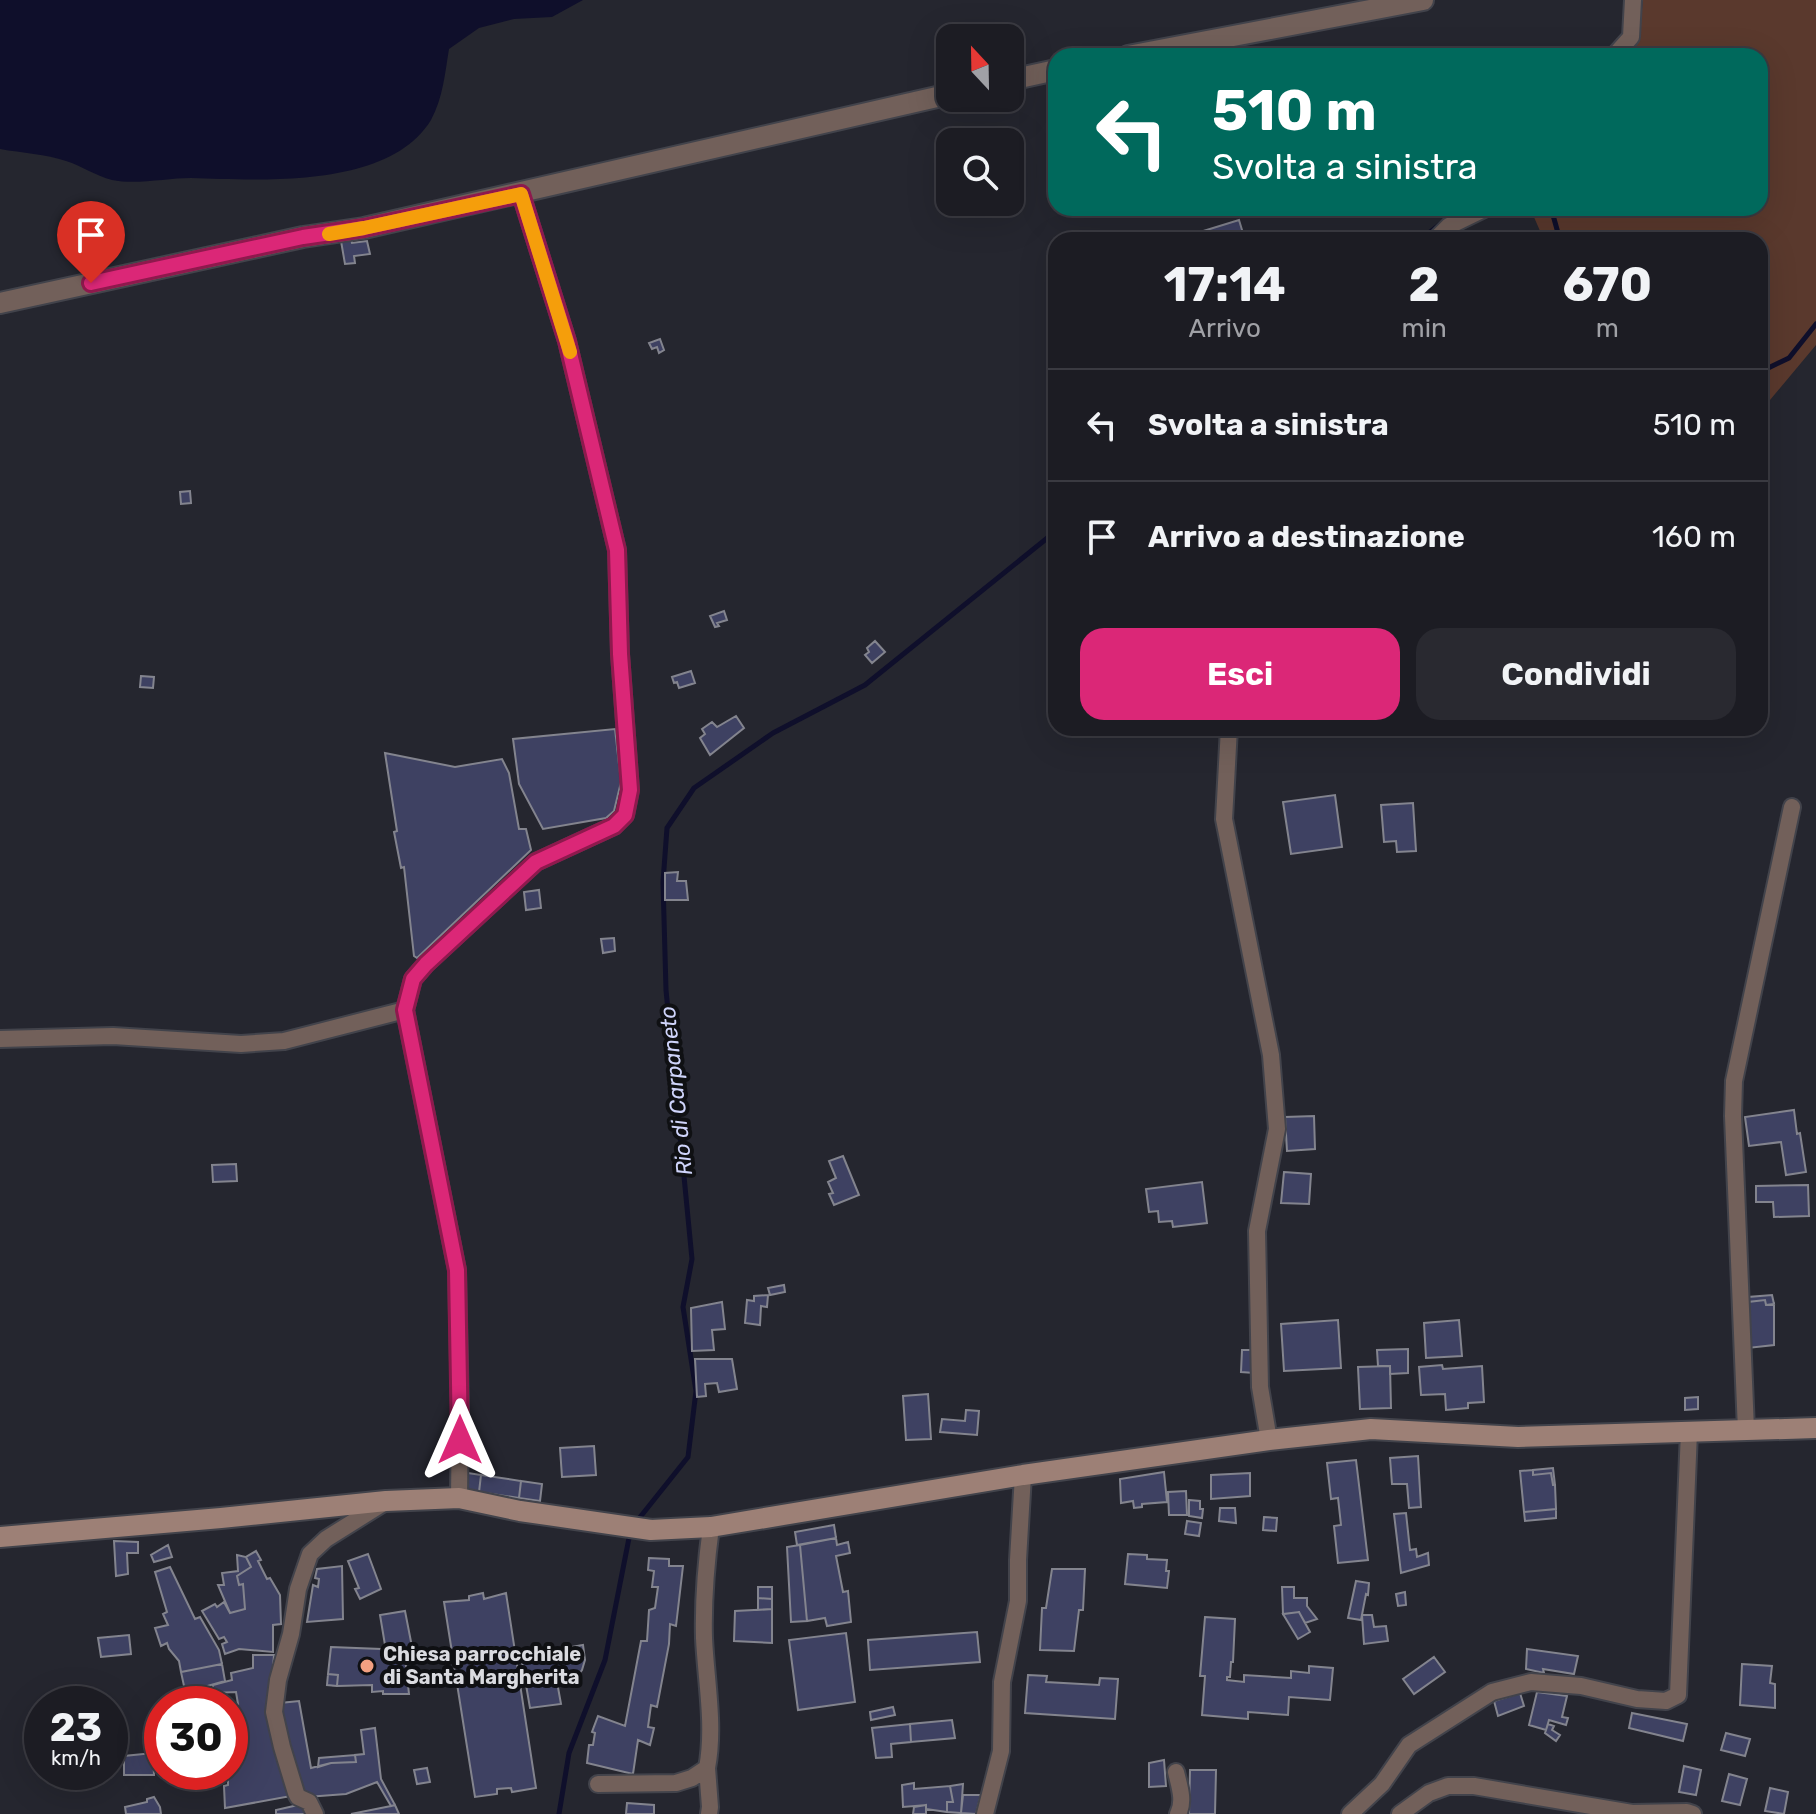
<!DOCTYPE html>
<html lang="it">
<style>
body{margin:0;font-family:Rubik,sans-serif;background:#292930;color:#f1f3f6;height:100vh;display:flex;flex-direction:column;font-size:30px;white-space:nowrap}
*{box-sizing:border-box;margin:0}
p{font-size:26px;color:#a0a1a6}
.icon{flex:none;width:44px;height:44px;fill:none;stroke:currentColor;stroke-width:2;stroke-linecap:round;stroke-linejoin:round}
.map{position:relative;flex:1;overflow:hidden}
.panel{position:absolute;left:1048px;top:232px;width:720px;height:504px;display:flex;flex-direction:column;background:#1c1c23;border-radius:24px;box-shadow:0 8px 32px #0002,0 0 0 2px #3a3a41}
.panel>*{flex:none}
.guide{position:absolute;left:1048px;top:48px;width:720px;height:168px;border-radius:24px;box-shadow:0 8px 32px #0002,0 0 0 2px #3a3a41;background:#00695c;color:#fff;overflow:hidden}
.needle{width:52px;rotate:338deg}
.buttons{position:absolute;left:936px;top:24px;display:grid;gap:16px}
.buttons a{display:grid;place-items:center;width:88px;height:88px;border-radius:16px;background:#1c1c23;box-shadow:0 8px 32px #0002,0 0 0 2px #3a3a41;font-size:40px}
.speed{position:absolute;left:24px;top:1686px;display:flex;gap:16px;font-size:40px;font-weight:700;text-align:center}
.speed>*{display:grid;place-content:center;width:104px;height:104px;border-radius:50%;background:#1c1c23;box-shadow:0 8px 32px #0002,0 0 0 2px #3a3a41;line-height:1}
.speed small{font-size:20px;font-weight:400}
.speed .limit{border:12px solid #d22;background:#fff;color:#111}
.pin{position:absolute;display:grid;place-items:center;width:68px;height:68px;color:#fff;margin:-82px -34px;border-radius:50% 50% 50% 0;rotate:-45deg;box-shadow:0 0 8px #0007}
.pin .icon{rotate:45deg}
.me{position:absolute;width:88px;margin:-44px;rotate:0deg;stroke-linejoin:round;filter:drop-shadow(0 0 6px #0008)}
.turn{display:flex;align-items:center;gap:28px;height:168px;padding:0 32px;font-size:36px}
.turn .icon{width:104px;height:104px;stroke-width:2.5}
.turn b{display:block;font-size:56px;line-height:68px}
.eta{display:flex;justify-content:space-evenly;align-items:center;height:136px;text-align:center}
.eta b{font-size:48px;font-weight:700;line-height:56px}
.primary-button{display:flex;gap:16px;margin-top:auto;padding:16px 32px}
.primary-button a{flex:1;height:92px;border-radius:24px;background:#db2777;color:#fff;font-size:32px;font-weight:700;line-height:92px;text-align:center}
.primary-button a+a{background:#292930;color:#f1f3f6}
ul{padding:0;list-style:none}
li{display:flex;align-items:center;gap:24px;height:112px;padding:0 32px;border-top:2px solid #3a3a41}
li div{flex:1}
li b{display:block;font-size:30px}
li em{font-style:normal}
.map>svg:first-child{display:block}
</style>
<div class="map">
<svg width="1816" height="1814" viewBox="0 0 1816 1814">
<rect width="100%" height="100%" fill="#25262f"/>
<path fill="#5a392d" d="M1643 0H1816V345L1770 400 1760 403V240H1544L1530 208H1760V56H1628C1639 41 1641 19 1643 0Z"/>
<path fill="#0f0f2b" d="M0 0H583L552 17 514 19 479 28 449 49C445 73 443 98 431 120 389 189 261 180 191 178 167 178 136 185 112 180 96 176 82 166 66 161 46 154 22 153 0 149Z"/>
<g fill="none" stroke-linecap="round" stroke-linejoin="round">
<path stroke="#0f0f2b" stroke-width="5" d="M1551 208 1560 240
M1420 240 1461 208
M1760 372 1789 358 1816 324
M637 1521 688 1457 696 1391 683 1307 692 1259 666 990 663 882 667 828 694 788 773 733 865 685 1056 531
M559 1814 569 1753 605 1660 630 1533"/>
</g>
<path fill="#3e4162" stroke="#83848e" stroke-width="2" d="M1239 220 1245 240H1174Z
M351 239 352 243 367 241 370 254 354 256 355 263 345 264 341 241Z
M660 339 664 350 659 353 657 347 652 349 649 343Z
M1056 405V419L1053 420 1049 407Z
M190 491 191 503 181 504 180 492Z
M724 611 727 620 717 623 719 626 715 627 710 616Z
M875 641 885 652 872 663 865 655 869 652 867 648Z
M691 671 695 683 679 688 677 682 674 683 672 677Z
M141 676 154 677 153 688 140 687Z
M736 716 744 728 710 755 700 738 705 734 702 729 712 722 717 727Z
M615 729 621 782 614 811 606 818 543 829 519 784 513 739Z
M385 753 455 767 502 759 509 773 519 829H526L531 850 417 958 414 956 404 867 401 868 394 832 397 831Z
M1335 795 1342 847 1291 854 1283 802Z
M1413 803 1416 851 1397 852 1396 841 1384 842 1381 805Z
M678 872 677 881H686L688 900H665V873Z
M539 890 541 908 526 910 524 892Z
M614 938 615 951 603 953 601 939Z
M1794 1110 1797 1134 1800 1133 1806 1172 1786 1175 1781 1142 1749 1146 1745 1117Z
M1314 1116 1315 1149 1287 1151 1285 1117Z
M843 1156 859 1195 834 1205 829 1194 833 1193 828 1182 836 1178 829 1161Z
M236 1164 237 1181 213 1182 212 1165Z
M1284 1172 1311 1174 1309 1204 1281 1203Z
M1202 1182 1207 1223 1173 1227 1172 1221 1159 1222 1158 1211 1149 1212 1146 1189Z
M1808 1185 1809 1216 1774 1217 1773 1202H1756V1186Z
M784 1285 785 1292 770 1295 768 1288Z
M768 1295 767 1307 761 1306 760 1325 745 1323 747 1300 754 1301V1296Z
M1772 1295 1774 1304 1766 1305 1765 1300 1748 1302V1297Z
M1765 1300 1766 1305 1774 1304V1345L1748 1348V1302Z
M722 1302 725 1329 712 1330 714 1350 692 1351 691 1308Z
M1338 1320 1341 1368 1284 1371 1281 1324Z
M1459 1320 1462 1356 1426 1358 1424 1323Z
M1408 1349V1373L1390 1374V1366H1378L1377 1350Z
M1242 1350H1254V1373L1241 1372Z
M695 1359H732L737 1389 719 1392 717 1383 705 1384 706 1396 697 1397Z
M1442 1365 1443 1369 1482 1366 1484 1402 1468 1403V1408L1446 1410 1445 1394 1421 1395 1419 1367Z
M1390 1366 1391 1408 1360 1409 1358 1367Z
M928 1394 931 1439 906 1440 903 1396Z
M1698 1397V1409L1685 1410V1398Z
M966 1410 979 1411 977 1435 940 1432 942 1419 965 1421Z
M594 1446 596 1475 562 1477 560 1448Z
M1418 1456 1421 1507 1409 1508 1407 1484H1392L1390 1458Z
M1356 1460 1368 1560 1338 1563 1334 1526 1341 1525 1338 1498 1331 1499 1327 1463Z
M1553 1468 1555 1485H1553L1551 1473 1533 1475V1470Z
M1533 1470V1475L1551 1473 1553 1485H1555L1556 1509 1524 1512 1520 1471Z
M1164 1472 1167 1502 1142 1504V1507L1134 1508 1133 1501 1121 1503 1120 1479Z
M468 1473 481 1475 479 1492 466 1490Z
M1250 1473V1496L1211 1499V1475Z
M481 1475 521 1481 519 1498 479 1492Z
M521 1481 542 1484 540 1501 519 1498Z
M1186 1491 1187 1515H1169L1168 1492Z
M1189 1500 1200 1501V1509H1203L1202 1518 1189 1516Z
M1220 1508H1235L1236 1523 1219 1521Z
M1556 1509V1518L1525 1521 1524 1512Z
M1406 1513 1410 1550 1416 1549 1417 1557 1428 1553 1429 1565 1401 1573 1394 1514Z
M1264 1517 1277 1518 1276 1531 1263 1530Z
M1187 1521 1201 1523 1199 1536 1185 1534Z
M834 1525 836 1538 797 1545 795 1532Z
M836 1538 837 1545 848 1542 850 1553 836 1556 843 1592 848 1591 851 1622 827 1626 825 1618 807 1621 800 1545Z
M114 1541 138 1542V1553H127L128 1574 116 1576Z
M168 1545 172 1557 154 1562 151 1555Z
M800 1545 807 1621 791 1622 787 1547Z
M256 1551 261 1560 258 1561 267 1579 270 1578 280 1595 281 1624 273 1625V1652L239 1649 225 1654 222 1644 227 1642 224 1637 219 1639 202 1611 215 1604 217 1607 224 1602 230 1613 245 1609 243 1584 239 1585 237 1576 251 1567 246 1557Z
M368 1554 381 1589 360 1599 355 1589 359 1588 348 1561Z
M1128 1554 1147 1555V1559L1167 1560 1166 1571H1169L1167 1588 1125 1584Z
M237 1555 246 1557 251 1567 237 1576 239 1585 243 1584 245 1609 230 1613 218 1585H224L222 1573 238 1571Z
M649 1558 669 1559V1566H683L676 1626 670 1624 669 1644 657 1707 651 1705 648 1727 654 1728 650 1745 638 1740 633 1774 587 1763 589 1745H593L595 1733 592 1732 598 1716 625 1726 641 1641H647L649 1610 655 1608 658 1587H652L654 1571 648 1570Z
M342 1566 343 1619 307 1622 313 1585 318 1587 319 1579 315 1578 317 1569Z
M170 1567 195 1619 200 1617 219 1650 222 1664 181 1672 179 1661 169 1649 167 1643 161 1646 155 1628 168 1625 163 1614 167 1612 155 1572Z
M1052 1569H1085L1083 1610H1079L1074 1651 1040 1650 1042 1608H1046Z
M1356 1581 1369 1583 1368 1595 1366 1594 1361 1620 1348 1618Z
M758 1587H772V1599L758 1598Z
M1282 1587H1294V1598H1307V1606L1317 1619 1305 1623 1299 1612 1283 1614Z
M1405 1592 1406 1605 1398 1606 1396 1594Z
M483 1593 484 1599 506 1593 536 1788 512 1792 511 1788 497 1789V1794L475 1797 444 1602 469 1600V1596Z
M758 1598 772 1599V1609L758 1610Z
M772 1609V1643L734 1641 735 1611Z
M405 1611 413 1652 387 1657 380 1615Z
M1299 1612 1310 1632 1298 1639 1283 1614Z
M1362 1615H1372L1374 1627 1386 1626 1388 1641 1364 1644Z
M1205 1617 1235 1619 1233 1662H1231L1230 1677H1227V1680L1244 1682V1675L1291 1678V1671L1309 1673V1666L1333 1668 1330 1700 1289 1697 1288 1715 1248 1712V1719L1202 1715 1205 1676H1200Z
M977 1632 980 1662 870 1670 868 1640Z
M846 1633 855 1702 798 1710 789 1640Z
M129 1635 131 1654 101 1657 98 1638Z
M583 1645 585 1660 582 1670 575 1679 557 1682 561 1704 530 1708 521 1656Z
M331 1647 381 1649 382 1658H405L409 1694H383V1691L372 1692V1685L337 1686 338 1675 328 1674Z
M1527 1649 1578 1656 1574 1674 1543 1669 1544 1673 1526 1669Z
M253 1655H274L269 1715 291 1796 225 1808 224 1786 228 1785V1772H230V1704H238L236 1692 213 1693V1685L232 1680 231 1673 253 1668Z
M1434 1657 1445 1672 1414 1694 1403 1679Z
M222 1664 225 1681 190 1691 184 1686 181 1672Z
M1742 1664 1772 1666 1770 1683 1775 1684V1708L1740 1705Z
M328 1674 338 1675 337 1686 327 1685Z
M1028 1675 1047 1676 1046 1682 1099 1685 1100 1678 1118 1679 1115 1719 1025 1713Z
M1537 1692 1567 1696 1562 1717 1568 1718 1566 1725 1549 1720 1546 1730 1529 1725Z
M1520 1693 1524 1706 1498 1716 1494 1701Z
M299 1701 311 1768 331 1763 356 1762 355 1755 364 1754 361 1730 375 1728 381 1779 395 1805 391 1806 377 1782 346 1794 307 1797 297 1782 280 1703Z
M893 1707 895 1715 871 1720 870 1712Z
M1632 1713 1687 1724 1683 1741 1629 1728Z
M952 1720 955 1738 911 1742 910 1724Z
M910 1724 911 1742 891 1744 892 1757 876 1758 872 1728Z
M1548 1724 1554 1726 1552 1730 1560 1735 1556 1741 1545 1733Z
M1726 1733 1750 1739 1745 1756 1721 1750Z
M153 1753 154 1775H124V1756Z
M355 1755 356 1762 331 1763 318 1767 319 1758Z
M1164 1760 1166 1786 1149 1787V1763Z
M1684 1766 1701 1770 1696 1795 1679 1792Z
M427 1768 430 1782 417 1784 414 1770Z
M1190 1770H1216L1215 1814H1189Z
M1729 1774 1747 1779 1740 1805 1722 1801Z
M914 1783V1789L950 1786 953 1802H947V1812L926 1809V1805L903 1807 902 1785Z
M963 1784 961 1813 947 1812V1802H953L950 1786Z
M1770 1788 1788 1792 1784 1814 1765 1811Z
M963 1795H981L976 1814 961 1813Z
M154 1797 160 1807 161 1814H126L125 1807 147 1802V1799Z
M307 1803 311 1814H276V1810Z
M627 1803 654 1805V1814H626Z
M395 1805 399 1814H351L391 1806Z
M926 1805V1814H913L914 1807Z"/>
<g fill="none" stroke-linecap="round" stroke-linejoin="round">
<g stroke="#42434b" stroke-width="20">
<path id="minor" d="M1614 56 1631 37 1633 0
M1435 240 1449 226 1486 208
M1229 728 1224 819 1271 1055 1277 1129 1257 1231 1260 1387 1269 1440
M405 1010 457 1270 460 1411 459 1498
M0 1039 113 1036 241 1044 284 1041 405 1010 413 979 426 964 536 862 614 826 625 815 630 790 620 654 617 550 567 341 521 194
M1746 1430 1733 1116 1734 1081 1792 807
M707 1768 710 1807 709 1814
M1176 1772C1179 1785 1185 1801 1178 1814
M598 1784 676 1783 692 1778 707 1768C715 1726 706 1681 704 1638 703 1601 706 1564 711 1527
M315 1814 309 1802 298 1797 296 1793 282 1747 274 1712 278 1680 291 1634 298 1589 310 1554 326 1539 385 1502
M985 1814 1001 1751 1002 1682 1018 1601V1560L1023 1475
M1350 1814 1382 1784 1409 1745 1492 1692 1531 1682 1581 1686 1637 1699 1666 1701 1678 1695 1689 1432
M1400 1814 1429 1793 1448 1786H1474L1632 1813 1687 1812 1693 1814"/>
</g>
<g stroke="#42434b" stroke-width="24">
<path id="tertiary" d="M1128 56 1423 0
M1010 80 1056 70
M0 303 303 237 364 228 950 94"/>
</g>
<g stroke="#42434b" stroke-width="24">
<path id="secondary" d="M0 1537 221 1518 386 1501 459 1498 520 1511 651 1530 711 1527 1023 1475 1269 1440 1371 1429 1518 1437 1816 1428"/>
</g>
<use href="#minor" stroke="#72605a" stroke-width="16"/>
<use href="#tertiary" stroke="#72605a" stroke-width="20"/>
<use href="#secondary" stroke="#9d8076" stroke-width="20"/>
</g>
<g fill="none" stroke-linecap="round" stroke-linejoin="round">
<g stroke="#8e194d" stroke-width="20">
<path id="route" d="M91 283 303 237 364 228 521 194 567 341 617 550 620 654 630 790 625 815 614 826 536 862 426 964 413 979 405 1010 457 1270 460 1440"/>
</g>
<use href="#route" stroke="#db2777" stroke-width="14"/>
<path stroke="#f59e0b" stroke-width="14" d="M329 234 364 228 521 194 570 352"/>
</g>
<circle fill="#f3a081" stroke="#0f1013" stroke-width="3" cx="367" cy="1666" r="8"/>
<g text-anchor="middle" dominant-baseline="central" stroke-width="8" stroke-linejoin="round" paint-order="stroke">
<g font-size="20" font-weight="bold" fill="#dadbe0" stroke="#0f1013" text-anchor="start">
<text x="383" y="1654">Chiesa parrocchiale<tspan x="383" dy="23">di Santa Margherita</tspan></text>
</g>
<g font-size="22" font-style="italic" fill="#cfd4fa" stroke="#0f1013">
<text transform="translate(676 1091) rotate(-96)">Rio di Carpaneto</text>
</g>
</g>
</svg>
<div class="buttons">
<a><svg class="needle" viewBox="-14 -14 28 28"><path d="M0-13l5 13h-10z" fill="#e53935"/><path d="M0 13l5-13h-10z" fill="#a0a1a6"/></svg></a>
<a><svg class="icon" aria-label="search" viewBox="0 0 24 24"><circle cx="10" cy="10" r="6"/><path d="M15 15l6 6"/></svg></a>
</div>
<div class="speed"><div>23<small>km/h</small></div><div class="limit">30</div></div>
<div class="pin" style="left:91px;top:283px;background:#d93025"><svg class="icon" aria-label="arrive" viewBox="0 0 24 24"><path d="M6 21V4h12l-3 4 3 4H6"/></svg></div>
<svg class="me" style="left:460px;top:1440px" viewBox="-20 -20 40 40"><path d="M0-17L14 15 0 8-14 15z" fill="#db2777" stroke="#fff" stroke-width="4"/></svg>
<div class="guide">
<div class="turn"><svg class="icon" aria-label="left" viewBox="0 0 24 24"><path d="M17 20v-9H6M10 6l-5 5 5 5"/></svg><div><b>510 m</b>Svolta a sinistra</div></div>
</div>
<section class="panel">
<div class="eta">
<div><b>17:14</b><p>Arrivo</p></div>
<div><b>2</b><p>min</p></div>
<div><b>670</b><p>m</p></div>
</div>
<ul>
<li><svg class="icon" aria-label="left" viewBox="0 0 24 24"><path d="M17 20v-9H6M10 6l-5 5 5 5"/></svg><div><b>Svolta a sinistra</b></div><em>510 m</em></li>
<li><svg class="icon" aria-label="arrive" viewBox="0 0 24 24"><path d="M6 21V4h12l-3 4 3 4H6"/></svg><div><b>Arrivo a destinazione</b></div><em>160 m</em></li>
</ul>
<div class="primary-button"><a>Esci</a><a>Condividi</a></div>
</section>
</div>
